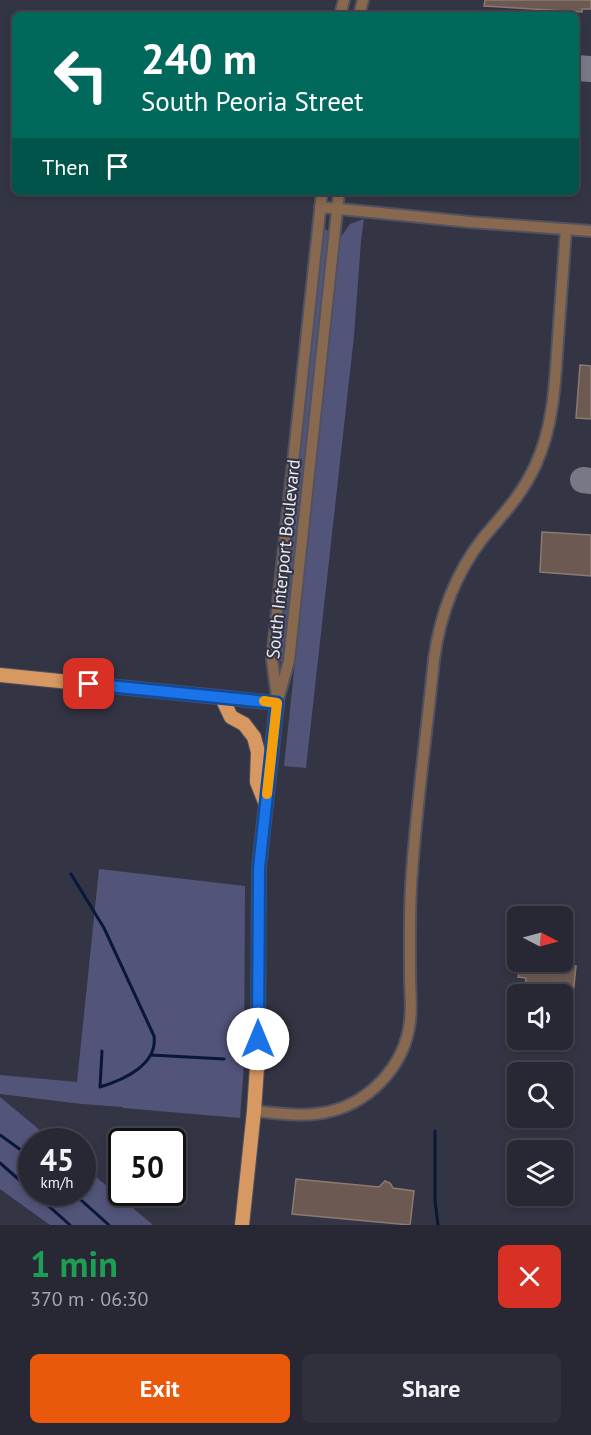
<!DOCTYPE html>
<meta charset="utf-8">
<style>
body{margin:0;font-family:"PT Sans",sans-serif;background:#2f303b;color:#f1f3f6;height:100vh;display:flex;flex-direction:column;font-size:22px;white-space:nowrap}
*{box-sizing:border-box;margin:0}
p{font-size:20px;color:#a4a6ac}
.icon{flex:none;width:33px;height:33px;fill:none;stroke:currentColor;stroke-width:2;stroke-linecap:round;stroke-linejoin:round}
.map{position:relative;height:1225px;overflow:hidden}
.details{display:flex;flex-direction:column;background:#272833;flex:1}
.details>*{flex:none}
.hud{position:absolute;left:12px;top:12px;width:567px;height:183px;border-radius:9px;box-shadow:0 3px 9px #0003,0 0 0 2px #43444e;background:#00695c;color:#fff;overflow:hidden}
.needle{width:39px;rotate:96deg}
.tools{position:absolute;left:507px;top:906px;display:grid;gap:12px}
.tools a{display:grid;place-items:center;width:66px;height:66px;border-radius:9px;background:#272833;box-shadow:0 3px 9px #0003,0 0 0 2px #43444e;font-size:30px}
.speed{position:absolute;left:18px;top:1128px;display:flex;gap:12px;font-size:30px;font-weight:700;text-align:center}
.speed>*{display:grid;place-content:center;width:78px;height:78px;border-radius:50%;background:#272833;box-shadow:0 3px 9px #0003,0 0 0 2px #43444e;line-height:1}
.speed small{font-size:15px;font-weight:400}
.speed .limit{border:3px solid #111;border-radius:9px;background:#fff;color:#111}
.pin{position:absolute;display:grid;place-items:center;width:51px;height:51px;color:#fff;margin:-26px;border-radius:12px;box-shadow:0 3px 9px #0006}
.me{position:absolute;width:66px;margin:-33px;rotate:0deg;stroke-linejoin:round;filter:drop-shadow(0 0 4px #0008)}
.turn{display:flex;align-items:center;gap:21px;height:126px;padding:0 30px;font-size:27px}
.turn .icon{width:78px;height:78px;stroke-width:2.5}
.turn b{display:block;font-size:42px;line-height:51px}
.then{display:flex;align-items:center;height:57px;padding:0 30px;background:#0003;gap:12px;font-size:22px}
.round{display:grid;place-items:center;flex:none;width:63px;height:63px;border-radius:9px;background:#2f303b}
.headline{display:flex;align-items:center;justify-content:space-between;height:102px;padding:0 30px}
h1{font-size:36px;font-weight:800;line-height:45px;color:#1e9e55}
.primary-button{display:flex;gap:12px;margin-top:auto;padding:12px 30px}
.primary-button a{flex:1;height:69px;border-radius:9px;background:#ea580c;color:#fff;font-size:24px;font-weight:800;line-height:69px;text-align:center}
.primary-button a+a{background:#2f303b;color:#f1f3f6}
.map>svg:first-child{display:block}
</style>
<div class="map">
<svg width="591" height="1225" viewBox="0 0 591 1225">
<rect width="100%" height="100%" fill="#343544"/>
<path fill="#525479" d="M364 219 361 241 354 336 306 768 284 766 340 238 350 224Z
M326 229 329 232 284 659 280 662 277 658 323 231Z
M99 869 245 886 244 1065 240 1118 123 1108V1107L82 1104 0 1094V1075L77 1082Z
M0 1097 53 1141 32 1142V1192H82L83 1166 153 1225H50L0 1189Z"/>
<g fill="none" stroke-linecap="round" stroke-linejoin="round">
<path stroke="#091837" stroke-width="3" d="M71 874 104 928 154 1036C158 1065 123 1080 100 1087L102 1051
M151 1055 224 1059
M435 1131V1200L438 1225
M0 1135 32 1158
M0 1163 32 1191
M33 1192 70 1225
M72 1192 109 1225"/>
<path stroke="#787986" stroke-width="26" d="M576 68 591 69
M583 480 591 481"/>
</g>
<path fill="#6c5a52" stroke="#8c7970" stroke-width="1.5" d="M485 0H591V9H582V12L484 6Z
M580 365 591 366V419L576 418Z
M542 532 591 535V576L540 572Z
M521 962 576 966 568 1043 562 1042V994H524L526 978 518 977Z
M296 1179 379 1187 385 1181 390 1183 393 1188 414 1191 410 1225 292 1214Z"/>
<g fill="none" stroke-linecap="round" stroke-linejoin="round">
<g stroke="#515260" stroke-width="14">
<path id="minor" d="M340 15 344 0
M359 15 363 0
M320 207 470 222 591 231
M277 697 272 659 322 192
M277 703 289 661 339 192
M254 1111C276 1113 300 1117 322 1113 367 1106 405 1067 410 1021 412 1007 410 991 410 976 410 941 409 906 412 872 417 801 427 730 434 659 440 615 455 574 483 538 504 513 522 495 536 464 554 424 555 382 558 339 561 302 563 266 566 229"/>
</g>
<g stroke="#515260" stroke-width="16">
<path id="major" d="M0 675 277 703 259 868 258 1052 254 1111 242 1225
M222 698 231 717 244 724 254 737 258 752 257 782 265 802"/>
</g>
<use href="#minor" stroke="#88694f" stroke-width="10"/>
<use href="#major" stroke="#d89861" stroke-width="14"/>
</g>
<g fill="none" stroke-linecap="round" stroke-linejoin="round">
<g stroke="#114b97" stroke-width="15">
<path id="route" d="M89 684 277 703 259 868 258 1039"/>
</g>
<use href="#route" stroke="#1a73e8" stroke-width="10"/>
<path stroke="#f59e0b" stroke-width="10" d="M264 701 277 703 267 794"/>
</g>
<g text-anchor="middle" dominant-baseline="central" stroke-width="4.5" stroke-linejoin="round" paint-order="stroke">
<g font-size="18" fill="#eaebf5" stroke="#343544">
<text transform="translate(283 559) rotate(-84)">South Interport Boulevard</text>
</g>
</g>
</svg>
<div class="tools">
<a><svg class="needle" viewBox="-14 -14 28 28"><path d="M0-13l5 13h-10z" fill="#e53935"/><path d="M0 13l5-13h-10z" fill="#a4a6ac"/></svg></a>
<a><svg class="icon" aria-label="sound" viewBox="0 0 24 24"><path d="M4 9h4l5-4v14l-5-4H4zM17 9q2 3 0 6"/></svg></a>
<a><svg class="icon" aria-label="search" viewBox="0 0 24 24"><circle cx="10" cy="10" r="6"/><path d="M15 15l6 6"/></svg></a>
<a><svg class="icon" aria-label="layers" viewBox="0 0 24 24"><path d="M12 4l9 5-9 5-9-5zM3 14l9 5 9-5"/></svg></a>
</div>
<div class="speed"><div>45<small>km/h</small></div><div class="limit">50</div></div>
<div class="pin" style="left:89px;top:684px;background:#d93025"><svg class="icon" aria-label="arrive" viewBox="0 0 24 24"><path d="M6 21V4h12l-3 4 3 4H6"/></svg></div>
<svg class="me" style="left:258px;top:1039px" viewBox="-20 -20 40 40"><circle r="19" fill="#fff"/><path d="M0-13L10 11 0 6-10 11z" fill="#1a73e8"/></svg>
<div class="hud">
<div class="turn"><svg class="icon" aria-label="left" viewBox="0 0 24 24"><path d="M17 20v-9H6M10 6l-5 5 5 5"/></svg><div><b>240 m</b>South Peoria Street</div></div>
<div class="then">Then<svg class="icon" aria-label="arrive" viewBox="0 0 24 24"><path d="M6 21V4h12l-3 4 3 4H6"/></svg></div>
</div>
</div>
<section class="details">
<div class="headline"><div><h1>1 min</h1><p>370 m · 06:30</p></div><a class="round" style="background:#d93025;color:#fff"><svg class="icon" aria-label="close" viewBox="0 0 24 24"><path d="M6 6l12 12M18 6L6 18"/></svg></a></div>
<div class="primary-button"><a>Exit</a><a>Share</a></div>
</section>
